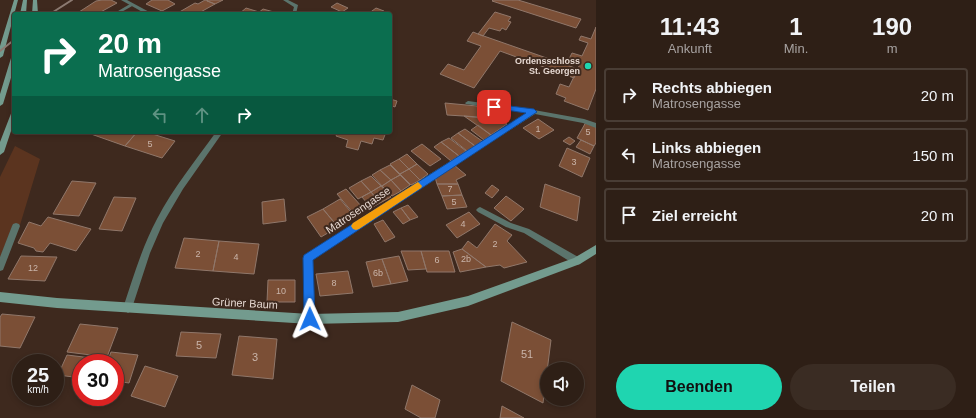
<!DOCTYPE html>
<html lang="de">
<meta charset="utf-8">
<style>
body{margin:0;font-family:Helvetica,sans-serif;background:#3a2c23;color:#f1f3f6;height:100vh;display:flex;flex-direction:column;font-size:15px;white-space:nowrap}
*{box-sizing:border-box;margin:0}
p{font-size:13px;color:#a7a2a1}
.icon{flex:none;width:22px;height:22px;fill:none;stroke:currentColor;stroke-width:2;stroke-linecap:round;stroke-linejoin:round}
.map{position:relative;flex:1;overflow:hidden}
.side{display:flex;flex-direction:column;background:#2e1f16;width:380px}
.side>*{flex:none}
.top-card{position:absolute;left:12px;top:12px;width:380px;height:122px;border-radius:4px;box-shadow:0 2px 6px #0003,0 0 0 1px #493d35;background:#0b6e4f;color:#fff;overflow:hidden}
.fabs{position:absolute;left:540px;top:362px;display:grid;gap:8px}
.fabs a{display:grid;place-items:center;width:44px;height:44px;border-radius:50%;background:#2e1f16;box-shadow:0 2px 6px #0003,0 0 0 1px #493d35;font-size:20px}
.speed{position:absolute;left:12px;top:354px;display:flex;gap:8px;font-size:20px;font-weight:700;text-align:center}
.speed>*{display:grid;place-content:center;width:52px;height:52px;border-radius:50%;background:#2e1f16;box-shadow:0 2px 6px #0003,0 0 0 1px #493d35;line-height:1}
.speed small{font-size:10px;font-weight:400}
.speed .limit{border:6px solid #d22;background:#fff;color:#111}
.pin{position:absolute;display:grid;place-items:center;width:34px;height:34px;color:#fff;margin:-17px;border-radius:8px;box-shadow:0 2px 6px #0006}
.me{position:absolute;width:44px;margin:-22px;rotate:359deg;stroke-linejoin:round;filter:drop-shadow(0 0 3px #0008)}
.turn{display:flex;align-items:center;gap:14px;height:84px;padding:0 20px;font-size:18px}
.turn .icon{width:52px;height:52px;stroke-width:2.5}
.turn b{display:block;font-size:28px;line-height:34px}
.lanes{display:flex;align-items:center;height:38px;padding:0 20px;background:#0003;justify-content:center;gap:20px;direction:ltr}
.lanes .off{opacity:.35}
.eta{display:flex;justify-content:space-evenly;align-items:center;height:68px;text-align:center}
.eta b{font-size:24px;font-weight:700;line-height:28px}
.action{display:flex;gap:8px;margin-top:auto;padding:8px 20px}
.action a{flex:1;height:46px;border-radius:24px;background:#1fd5b0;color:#111;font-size:16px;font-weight:700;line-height:46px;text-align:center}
.action a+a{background:#3a2c23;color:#f1f3f6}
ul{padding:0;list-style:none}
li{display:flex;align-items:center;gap:12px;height:54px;margin:0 8px 6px;padding:0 12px;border:2px solid #493d35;border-radius:4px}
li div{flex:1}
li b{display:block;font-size:15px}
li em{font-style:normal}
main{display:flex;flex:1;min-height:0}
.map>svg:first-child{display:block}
</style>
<main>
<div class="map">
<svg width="596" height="418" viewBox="0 0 596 418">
<rect width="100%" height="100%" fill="#3e291e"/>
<path fill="#5b341f" d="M15 146 40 159 20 225 13 224 0 258V177Z"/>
<path fill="#7b4f36" stroke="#90776a" d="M102 0H111L117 3 97 14H83L79 12 96 1Z
M152 0H168L175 4 162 11 146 4Z
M205 0 215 4 197 14H176L195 3 198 4Z
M208 0H223L215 4 207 1Z
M493 0H518L581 19 576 28 492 1Z
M337 3 348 8 342 12 331 7Z
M246 8 259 12 257 14H239Z
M376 8 384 11 381 14H368Z
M263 9 281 14H257Z
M495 12 511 17 508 21 511 22 506 30 502 28 500 31 489 28 483 36 478 34Z
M596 27V89L588 110 564 101 566 98 556 94 560 84 569 87 581 62 569 59 572 53 582 56 588 43 579 40 581 36 591 39Z
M473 32 478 34 578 69 574 78 500 51 474 88 440 74 448 64 464 70 481 46 467 41Z
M390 99 397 101 395 107 390 105Z
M445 103 477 106 480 117 447 115Z
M490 113 507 124 491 135 464 116 482 118Z
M538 119 554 130 539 139 523 128Z
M586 122 596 127V143L594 146 577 138Z
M478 125 491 135 484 140 471 130Z
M465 129 482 141 475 146 458 133Z
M93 132H137L125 146 91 134Z
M137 132H146L175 141 162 158 125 146Z
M338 132H386L383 140 374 138 372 144 361 141 358 150 346 147 348 140 336 136Z
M458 133 475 146 467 151 451 138Z
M569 137 575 141 570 145 563 141Z
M449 138 466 151 459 156 441 142Z
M581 140 594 146 590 154 576 147Z
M441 142 459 156 451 161 434 147Z
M422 144 441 159 430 166 411 151Z
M567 148 590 158 582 177 559 166Z
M407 154 417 164 409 169 399 159Z
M399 159 409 169 400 174 390 164Z
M417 164 428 174 420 180 409 169Z
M390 165 400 175 391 180 380 170Z
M454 165 466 175 456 180 458 184H437L435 177Z
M409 169 420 180 411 185 400 174Z
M380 170 391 180 382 186 372 175Z
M400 175 410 185 401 191 391 180Z
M371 176 381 186 371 192 361 181Z
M391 180 401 191 392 196 382 186Z
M72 181 96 183 79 216 53 214Z
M361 181 371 192 358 199 349 188Z
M437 184H458L462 195 442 196Z
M545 184 580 197 577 221 540 207Z
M492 185 499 190 492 198 485 193Z
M381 186 391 197 380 203 371 192Z
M346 189 362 207 353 213 337 194Z
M371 192 380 203 371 208 362 197Z
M462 195 467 207 447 209 442 196Z
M506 196 524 209 511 221 494 208Z
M114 197 136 198 122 231 99 229Z
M284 199 286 221 263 224 262 202Z
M340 199 355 217 338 227 323 209Z
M408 205 418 217 410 220 401 208Z
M401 208 410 220 403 224 393 212Z
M323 209 338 227 321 237 307 217Z
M469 212 480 224 457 238 446 225Z
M48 217 91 229 76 251 50 243 43 252 36 251 34 248 18 243 29 222 41 226Z
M383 220 395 237 385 242 374 224Z
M495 224 512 235 507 241 527 262 504 268 500 265 486 267 462 249 468 241 477 248Z
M184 238 219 241 213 271 175 268Z
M219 241 259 244 254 274 213 271Z
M462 249 486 267 460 272 453 252Z
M401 251H421L426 269 408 270Z
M421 251H449L455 272H427Z
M21 256 57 257 45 281 8 279Z
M399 256 408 281 391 284 382 259Z
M382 259 391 284 373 287 366 262Z
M348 271 353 293 320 296 316 274Z
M268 280H295V302H267Z
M2 314 35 317 20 348 0 346V317Z
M512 322 551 340 543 403 501 381Z
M80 324 118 328 107 357 67 352Z
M181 332 221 334 216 358 176 356Z
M239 336 277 339 273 379 232 375Z
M111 352 138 355 129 383 115 381V363H81V378L58 375 67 355 108 360Z
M145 366 178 376 165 407 131 396Z
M412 385 440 400 435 418H421L405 409Z
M502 406 524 418H500Z"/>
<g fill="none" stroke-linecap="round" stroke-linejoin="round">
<path fill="#5b746c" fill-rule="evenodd" d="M283 0H288L298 5 296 14H292L294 7Z
M130 4 134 5 118 14H113Z
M468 101 534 110 537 112 534 114 466 104 465 103Z
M45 132H53L54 133 51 135 46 134Z
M480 207 511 223 529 229 580 258 581 261 580 264 577 265 574 264 524 233 506 227 478 212 476 210 478 208Z
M16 223 19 224 20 226 3 270 0 271V257L12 226 13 224Z"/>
<path fill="#5b746c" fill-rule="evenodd" d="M121 0H127L153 14H146Z
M532 110H534L584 119 596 123V128L583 123 535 114 406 197 312 260 315 319 313 322 310 324 307 322 305 319 304 258 305 255 400 193Z
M216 132H223L183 189 163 223 150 253 131 311 128 313 125 311 123 308C133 278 142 247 157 219 173 188 196 160 216 132Z"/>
<path fill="#739b8e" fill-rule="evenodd" d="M14 0H18L3 56 0 58V46Z
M23 0H27L26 14H20Z
M33 0H37L38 14H32Z
M14 56V68L3 104 0 106V94L11 58Z
M12 111H14V122L4 152 0 155V142Z
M596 245V254L580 264 468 306 398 322 310 324 57 308 0 302V292L57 298 310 314 398 312 468 296 574 258Z"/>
<path stroke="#8c7a71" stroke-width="2" d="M50 14 72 0
M0 51 14 40"/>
</g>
<path fill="#1a73e8" stroke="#114b97" d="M494 104 534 109 537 112 313 260 315 319 313 323 310 324 306 323 304 319 303 258 304 255 526 113 492 108 491 107Z"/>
<path fill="#f59e0b" d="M418 182 422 186 421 188 359 229 356 230 353 229 351 226 353 223Z"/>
<circle fill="#1fd5b0" stroke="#3e291e" stroke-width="1.5" cx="588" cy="66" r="4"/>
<g text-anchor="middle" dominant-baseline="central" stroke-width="4" stroke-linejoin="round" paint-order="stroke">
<g font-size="9" font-weight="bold" fill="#e5d7d0" stroke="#3e291e" text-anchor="end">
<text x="580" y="61">Ordensschloss<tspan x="580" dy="10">St. Georgen</tspan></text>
</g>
<g font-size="9" fill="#cab5aa">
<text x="538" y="129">1</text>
<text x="588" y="132">5</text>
<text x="150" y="144">5</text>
<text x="574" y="162">3</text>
<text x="450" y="189">7</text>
<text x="454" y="202">5</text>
<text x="463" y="224">4</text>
<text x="495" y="244">2</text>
<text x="198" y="254">2</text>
<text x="236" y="257">4</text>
<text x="466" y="259">2b</text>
<text x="437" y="260">6</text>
<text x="33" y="268">12</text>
<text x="378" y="273">6b</text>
<text x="334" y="283">8</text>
<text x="281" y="291">10</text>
</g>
<g font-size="11" fill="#e5d7d0" stroke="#3e291e">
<text transform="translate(358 210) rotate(-34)">Matrosengasse</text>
<text transform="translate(245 303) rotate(3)">Grüner Baum</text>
</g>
<g font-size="11" fill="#cab5aa">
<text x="199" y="345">5</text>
<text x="527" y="354">51</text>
<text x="255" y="357">3</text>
</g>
</g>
</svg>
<div class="fabs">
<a><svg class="icon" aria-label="sound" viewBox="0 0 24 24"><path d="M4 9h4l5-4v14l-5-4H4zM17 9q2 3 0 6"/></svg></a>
</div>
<div class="speed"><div>25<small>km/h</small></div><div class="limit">30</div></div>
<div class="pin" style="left:494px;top:107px;background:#d93025"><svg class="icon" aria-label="arrive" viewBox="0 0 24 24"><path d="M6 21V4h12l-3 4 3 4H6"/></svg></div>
<svg class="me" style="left:310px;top:319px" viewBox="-20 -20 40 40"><path d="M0-17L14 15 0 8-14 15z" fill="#1a73e8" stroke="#fff" stroke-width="4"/></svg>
<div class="top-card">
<div class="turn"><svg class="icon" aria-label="right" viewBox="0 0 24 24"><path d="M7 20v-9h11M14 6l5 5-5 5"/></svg><div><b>20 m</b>Matrosengasse</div></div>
<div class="lanes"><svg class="icon off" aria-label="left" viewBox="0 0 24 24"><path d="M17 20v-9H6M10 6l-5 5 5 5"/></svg><svg class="icon off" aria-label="ahead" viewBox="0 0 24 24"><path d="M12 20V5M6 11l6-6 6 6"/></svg><svg class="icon" aria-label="right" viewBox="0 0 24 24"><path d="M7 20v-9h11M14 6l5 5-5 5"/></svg></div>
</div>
</div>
<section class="side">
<div class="eta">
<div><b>11:43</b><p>Ankunft</p></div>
<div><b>1</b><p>Min.</p></div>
<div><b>190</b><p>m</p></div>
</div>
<ul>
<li><svg class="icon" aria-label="right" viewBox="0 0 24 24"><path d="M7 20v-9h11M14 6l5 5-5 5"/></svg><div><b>Rechts abbiegen</b><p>Matrosengasse</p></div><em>20 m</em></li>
<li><svg class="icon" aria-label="left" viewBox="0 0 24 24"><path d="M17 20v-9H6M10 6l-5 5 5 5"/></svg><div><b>Links abbiegen</b><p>Matrosengasse</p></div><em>150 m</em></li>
<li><svg class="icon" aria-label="arrive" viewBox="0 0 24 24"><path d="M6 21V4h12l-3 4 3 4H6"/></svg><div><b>Ziel erreicht</b></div><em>20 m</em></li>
</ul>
<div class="action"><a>Beenden</a><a>Teilen</a></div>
</section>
</main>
